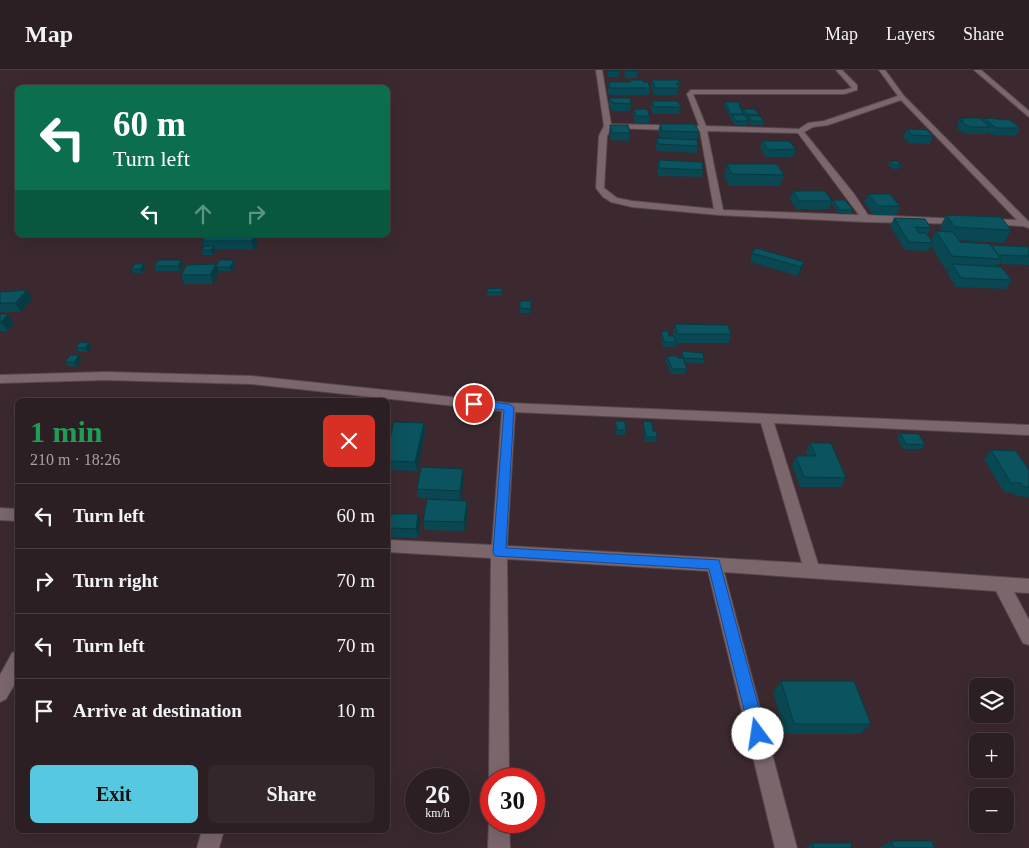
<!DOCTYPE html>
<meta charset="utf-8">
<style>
body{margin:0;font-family:"Times New Roman",serif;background:#34272b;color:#f1f3f6;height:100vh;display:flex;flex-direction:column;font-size:19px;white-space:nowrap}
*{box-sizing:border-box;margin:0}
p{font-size:16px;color:#a6a2a6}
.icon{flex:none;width:28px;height:28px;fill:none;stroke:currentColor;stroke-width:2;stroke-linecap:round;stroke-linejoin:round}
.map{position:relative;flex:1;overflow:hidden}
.panel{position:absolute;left:15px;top:328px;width:375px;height:435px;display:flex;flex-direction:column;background:#2c1f23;border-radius:8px;box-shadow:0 5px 20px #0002,0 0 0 1px #483d41}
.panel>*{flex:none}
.top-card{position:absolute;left:15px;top:15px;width:375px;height:152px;border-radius:8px;box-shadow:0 5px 20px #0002,0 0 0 1px #483d41;background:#0b6e4f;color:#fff;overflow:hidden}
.fabs{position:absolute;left:969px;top:608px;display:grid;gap:10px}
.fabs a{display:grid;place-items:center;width:45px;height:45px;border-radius:8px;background:#2c1f23;box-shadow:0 5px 20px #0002,0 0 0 1px #483d41;font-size:25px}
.speed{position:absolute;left:405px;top:698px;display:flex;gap:10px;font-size:25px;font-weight:700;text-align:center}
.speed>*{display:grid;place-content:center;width:65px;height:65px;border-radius:50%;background:#2c1f23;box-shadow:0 5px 20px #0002,0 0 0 1px #483d41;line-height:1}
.speed small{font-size:12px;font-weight:400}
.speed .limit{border:8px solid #d22;background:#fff;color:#111}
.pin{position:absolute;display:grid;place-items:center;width:42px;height:42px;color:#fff;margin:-21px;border:2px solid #fff;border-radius:50%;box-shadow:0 1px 5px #0007}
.me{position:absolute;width:55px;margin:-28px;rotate:346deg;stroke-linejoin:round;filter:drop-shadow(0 0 4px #0008)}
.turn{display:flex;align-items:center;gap:18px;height:105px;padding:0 15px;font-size:22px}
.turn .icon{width:65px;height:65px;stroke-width:2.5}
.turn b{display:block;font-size:35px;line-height:42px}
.lanes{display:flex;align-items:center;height:48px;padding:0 15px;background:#0003;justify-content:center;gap:25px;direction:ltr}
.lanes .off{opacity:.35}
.round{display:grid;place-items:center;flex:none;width:52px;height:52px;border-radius:8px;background:#34272b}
.summary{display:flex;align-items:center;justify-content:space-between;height:85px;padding:0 15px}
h1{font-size:30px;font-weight:800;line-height:38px;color:#1e9e55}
.primary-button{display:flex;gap:10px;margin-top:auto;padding:10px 15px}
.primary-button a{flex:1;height:58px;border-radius:8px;background:#56c9e1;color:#111;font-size:20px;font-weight:800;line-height:58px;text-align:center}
.primary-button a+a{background:#34272b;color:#f1f3f6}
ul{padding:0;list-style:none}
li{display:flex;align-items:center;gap:15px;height:65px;padding:0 15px;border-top:1px solid #483d41}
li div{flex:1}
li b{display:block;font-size:19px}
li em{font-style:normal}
header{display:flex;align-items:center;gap:30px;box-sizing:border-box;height:70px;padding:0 25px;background:#2c1f23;border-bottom:1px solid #483d41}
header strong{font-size:24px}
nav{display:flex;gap:28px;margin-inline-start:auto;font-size:18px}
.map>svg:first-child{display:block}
</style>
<header>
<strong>Map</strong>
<nav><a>Map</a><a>Layers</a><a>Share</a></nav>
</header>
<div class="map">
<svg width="1029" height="778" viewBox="0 0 1029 778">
<rect width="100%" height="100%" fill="#3b292f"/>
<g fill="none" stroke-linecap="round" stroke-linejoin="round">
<g stroke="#57484e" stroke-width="2">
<path id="street" d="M596 0H602L611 54 699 56 687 24 691 20H844L852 18 836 0H842L857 15V20L844 24H693L706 56 799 59 808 53 824 51 898 26 879 0H885L904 26 1029 152V158L1023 156 985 154V150L988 149 1017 150 901 30 828 55 813 57 804 62 854 124 868 145 962 149 965 150V154L866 152 719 145 632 137 611 132 603 127 596 118 599 66 604 56ZM611 58 700 61 714 139 632 131 617 128 604 118 607 66ZM707 61 798 63 859 145 723 140Z
M974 0H981L1029 41V47Z
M106 302 252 306 509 333 1029 355V365L774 353 818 494 1029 509V523L1014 522 1029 550V575L1023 573 996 521 724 502 797 778H775L708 501 507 489 509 709H491V715L489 709 491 488 388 482V470L492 475 502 341 252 314 106 310 0 313V305ZM515 342 761 353 802 493 507 476Z
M0 438 18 439V451L0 450Z
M18 581V608L6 629 0 632V605L12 583Z
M491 744V751H509L510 778H488L489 751Z
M202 760H224L219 778H197Z"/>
</g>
<use href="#street" fill="#7b666c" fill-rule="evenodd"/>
</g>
<path fill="#094752" d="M608 0H620L619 7H608Z
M625 0H637V8H625L624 5Z
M630 10 644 12 650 18 649 25H609L608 19 609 12H630Z
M652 10 680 13 677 25H654L651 17Z
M609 28 631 34 630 41H612L609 35Z
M652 31 681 37 679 44H653L651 38Z
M725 32 741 35 740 38 742 41 743 39 759 45V46L764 51 763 55H751L749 51 748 55H735L731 49 732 48H731L724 36Z
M634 39 650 46 649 53H635L633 46Z
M960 48 982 50 984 48 1020 58 1016 66 992 65 988 62 987 64H968L960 61 957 58 958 56 957 55Z
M660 54 699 62 697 69H684L698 76 697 83 657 81 656 75 657 68H661L658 62Z
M610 55 630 63 629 71 611 70 609 62Z
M907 59 933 66 930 74 909 73 903 67Z
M762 71 796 79 793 87H766L760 78Z
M659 90 703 100 702 107 658 106 657 98Z
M890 91 901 95 899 99H893L888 95Z
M727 94 784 105 780 116H729L724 106Z
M793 121 832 131 829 139H796L790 129Z
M868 124 900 136 896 145H874L864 133Z
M833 130 853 140 851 144H839L832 134Z
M946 145 1011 160 1004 173 959 170 960 172 991 175 1029 177V195L997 194 996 196 1012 210 1006 219 956 217 947 203 949 199H945L931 176 928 181 905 180 890 156 894 148 931 158 927 165 931 170 936 161H942L940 157Z
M255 165 258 174 254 180 215 179 213 185H203L201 180 204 176 202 171Z
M752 183 804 192 801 201 798 206 750 192Z
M234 190 235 195 232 201H219V203L213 214H184L181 205 216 194V196Z
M144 194 146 198 142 203H133L131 199Z
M183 195 180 201H156L154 196Z
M502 218V226H487V219Z
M27 220 32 229 21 242H0V222Z
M520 231H531V243H520Z
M0 244H8L14 253 8 261H0Z
M675 254 731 264 729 273H676L675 277H663L661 265V261L669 266H673V264Z
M89 273 92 277 88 282H79L76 278Z
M682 281 704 289 703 294 685 292 687 299 685 304H671L666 291 667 286 681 288Z
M79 285 82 290 77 297 68 296 65 292Z
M615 351 626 360 625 365H616L615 355Z
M643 351 653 361 657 367 656 372H645L643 356Z
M424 353 425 362 417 401 388 400V377Z
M900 363 925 375 922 379H903L897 368Z
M810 373 846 408 841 417H800L792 395 796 386H808L806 382Z
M991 380 1029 400V427L1016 426 1013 423 1004 422 984 389Z
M464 408 461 430 418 428 417 419Z
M467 431 468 440 465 461 425 460 423 451Z
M388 449 420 453 418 468 388 467Z
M781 611 871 654 860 664H785L773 622Z
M891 771 935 778H879Z
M812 773 852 778H805Z"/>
<path fill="#083a42" d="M255 165 258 174 254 180 251 171Z
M214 176 215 180 213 185 211 180Z
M181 190 183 195 180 201 178 196Z
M234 190 235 195 232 201 230 197Z
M804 192 801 201 798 206 801 197Z
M144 194 146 198 142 203 140 199Z
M216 194 219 203 213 214 210 205Z
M27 220 32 229 21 242 15 233Z
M8 244 14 253 8 261 1 252Z
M89 273 92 277 88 282 85 278Z
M79 285 82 290 77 297 74 292Z
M424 353 425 362 417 401 415 392Z
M463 399 464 408 461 430 460 421Z
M467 431 468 440 465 461 464 452Z
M418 444 420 453 418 468 416 459Z"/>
<path fill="#0b535f" stroke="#083a42" d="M608 0H620V1H608Z
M625 0H637L638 1H626Z
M630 10H642L644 12H648L650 18H610L609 12H631Z
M652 10H679L680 13H676L679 18H655Z
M609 28H630L631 34 613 33Z
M652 31H678L681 37H654Z
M725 32H739L741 35H739L740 38 744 44H731Z
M634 39H647L650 46H636Z
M743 39H755L759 45 746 44Z
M732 45H744L749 51H736Z
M748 46H760L764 51H752Z
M960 48H979L991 57H971L964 54 960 51H964Z
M984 48 1010 50 1020 58H996Z
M660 54H695L699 62 662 61Z
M610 55H628L630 63H612Z
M907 59 927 60 933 66 912 65Z
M657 68 697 70 698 76 658 74Z
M762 71H789L796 79 769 80Z
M659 90 702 92 703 100 659 98Z
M890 91H897L901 95H894Z
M727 94H777L784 105 732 104Z
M793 121H825L832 131H799Z
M868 124H890L900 136H878Z
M833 130H845L853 140H840Z
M946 145 1001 147 1011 160 955 157Z
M894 148 925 149 931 158 915 157 919 163H926L933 173 909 172Z
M936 161 953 162 960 172 990 174 1001 189 952 186Z
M206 165H255L251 171H202Z
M991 175 1029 177V186L998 185Z
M204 176H214L211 180H201Z
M756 178 804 192 801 197 752 183Z
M159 190H181L178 196H154Z
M220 190H234L230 197H217L216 196Z
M135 194H144L140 199H131Z
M216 194 210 205H181L187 195Z
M952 194 1001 197 1012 210 961 208Z
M502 218V222H487V219Z
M27 220 15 233H0V222Z
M520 231H531V239L520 238Z
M0 244H8L1 252H0Z
M675 254 728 255 731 264H677Z
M661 261H668L669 266H674L676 272H664Z
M80 272 89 273 85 278H76Z
M682 281 703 283 704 289 683 288Z
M70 285H79L74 292H65Z
M667 286H678V288H683L687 299H672Z
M291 328 307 330H290Z
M615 351H625L626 360H617Z
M643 351 652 352 653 361H656L657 367H646Z
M394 352 424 353 415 392 388 391V377Z
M900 363 919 364 925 375 906 374Z
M810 373H831L846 408 804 407 796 386H816Z
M991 380 1016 381 1029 400V417H1024L1021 413H1011Z
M421 397 463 399 460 421 417 419Z
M427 429 467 431 464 452 423 451Z
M389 444H418L416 459 388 458V449Z
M781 611H854L871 654H794Z
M891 771H932L935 778H894Z
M812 773H851L852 778H814Z"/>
<path fill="#1a73e8" stroke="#114b97" d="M474 330 509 334 514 337 506 478 719 490 766 664 763 670 758 672 752 670 750 664 709 499 495 486 493 482 504 340 470 336 469 334Z"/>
</svg>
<div class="fabs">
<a><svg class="icon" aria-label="layers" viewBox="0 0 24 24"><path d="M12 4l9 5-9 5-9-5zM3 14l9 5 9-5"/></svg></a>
<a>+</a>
<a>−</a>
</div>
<div class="speed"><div>26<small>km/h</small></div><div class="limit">30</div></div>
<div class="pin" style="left:474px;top:334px;background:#d93025"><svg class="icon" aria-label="arrive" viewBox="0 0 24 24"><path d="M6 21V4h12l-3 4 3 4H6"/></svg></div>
<svg class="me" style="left:758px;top:664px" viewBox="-20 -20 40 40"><circle r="19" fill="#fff"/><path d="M0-13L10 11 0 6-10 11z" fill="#1a73e8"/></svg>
<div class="top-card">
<div class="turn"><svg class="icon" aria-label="left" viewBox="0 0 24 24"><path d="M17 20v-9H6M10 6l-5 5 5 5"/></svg><div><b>60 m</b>Turn left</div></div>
<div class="lanes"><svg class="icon" aria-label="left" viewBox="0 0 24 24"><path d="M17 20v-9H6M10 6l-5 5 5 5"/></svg><svg class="icon off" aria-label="ahead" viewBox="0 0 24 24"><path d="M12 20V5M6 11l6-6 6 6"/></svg><svg class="icon off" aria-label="right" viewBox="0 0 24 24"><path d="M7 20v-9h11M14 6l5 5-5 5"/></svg></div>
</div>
<section class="panel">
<div class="summary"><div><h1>1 min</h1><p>210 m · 18:26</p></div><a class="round" style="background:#d93025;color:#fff"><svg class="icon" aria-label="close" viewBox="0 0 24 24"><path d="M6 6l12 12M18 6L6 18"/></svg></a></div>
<ul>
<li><svg class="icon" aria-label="left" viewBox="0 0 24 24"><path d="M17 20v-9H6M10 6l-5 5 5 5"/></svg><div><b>Turn left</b></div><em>60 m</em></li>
<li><svg class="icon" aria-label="right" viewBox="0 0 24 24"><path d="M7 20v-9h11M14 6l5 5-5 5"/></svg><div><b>Turn right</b></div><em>70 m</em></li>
<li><svg class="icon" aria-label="left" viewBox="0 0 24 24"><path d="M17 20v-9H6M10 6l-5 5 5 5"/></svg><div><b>Turn left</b></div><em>70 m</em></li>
<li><svg class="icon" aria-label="arrive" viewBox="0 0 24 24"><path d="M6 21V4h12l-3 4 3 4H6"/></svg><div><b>Arrive at destination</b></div><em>10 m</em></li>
</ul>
<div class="primary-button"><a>Exit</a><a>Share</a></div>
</section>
</div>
